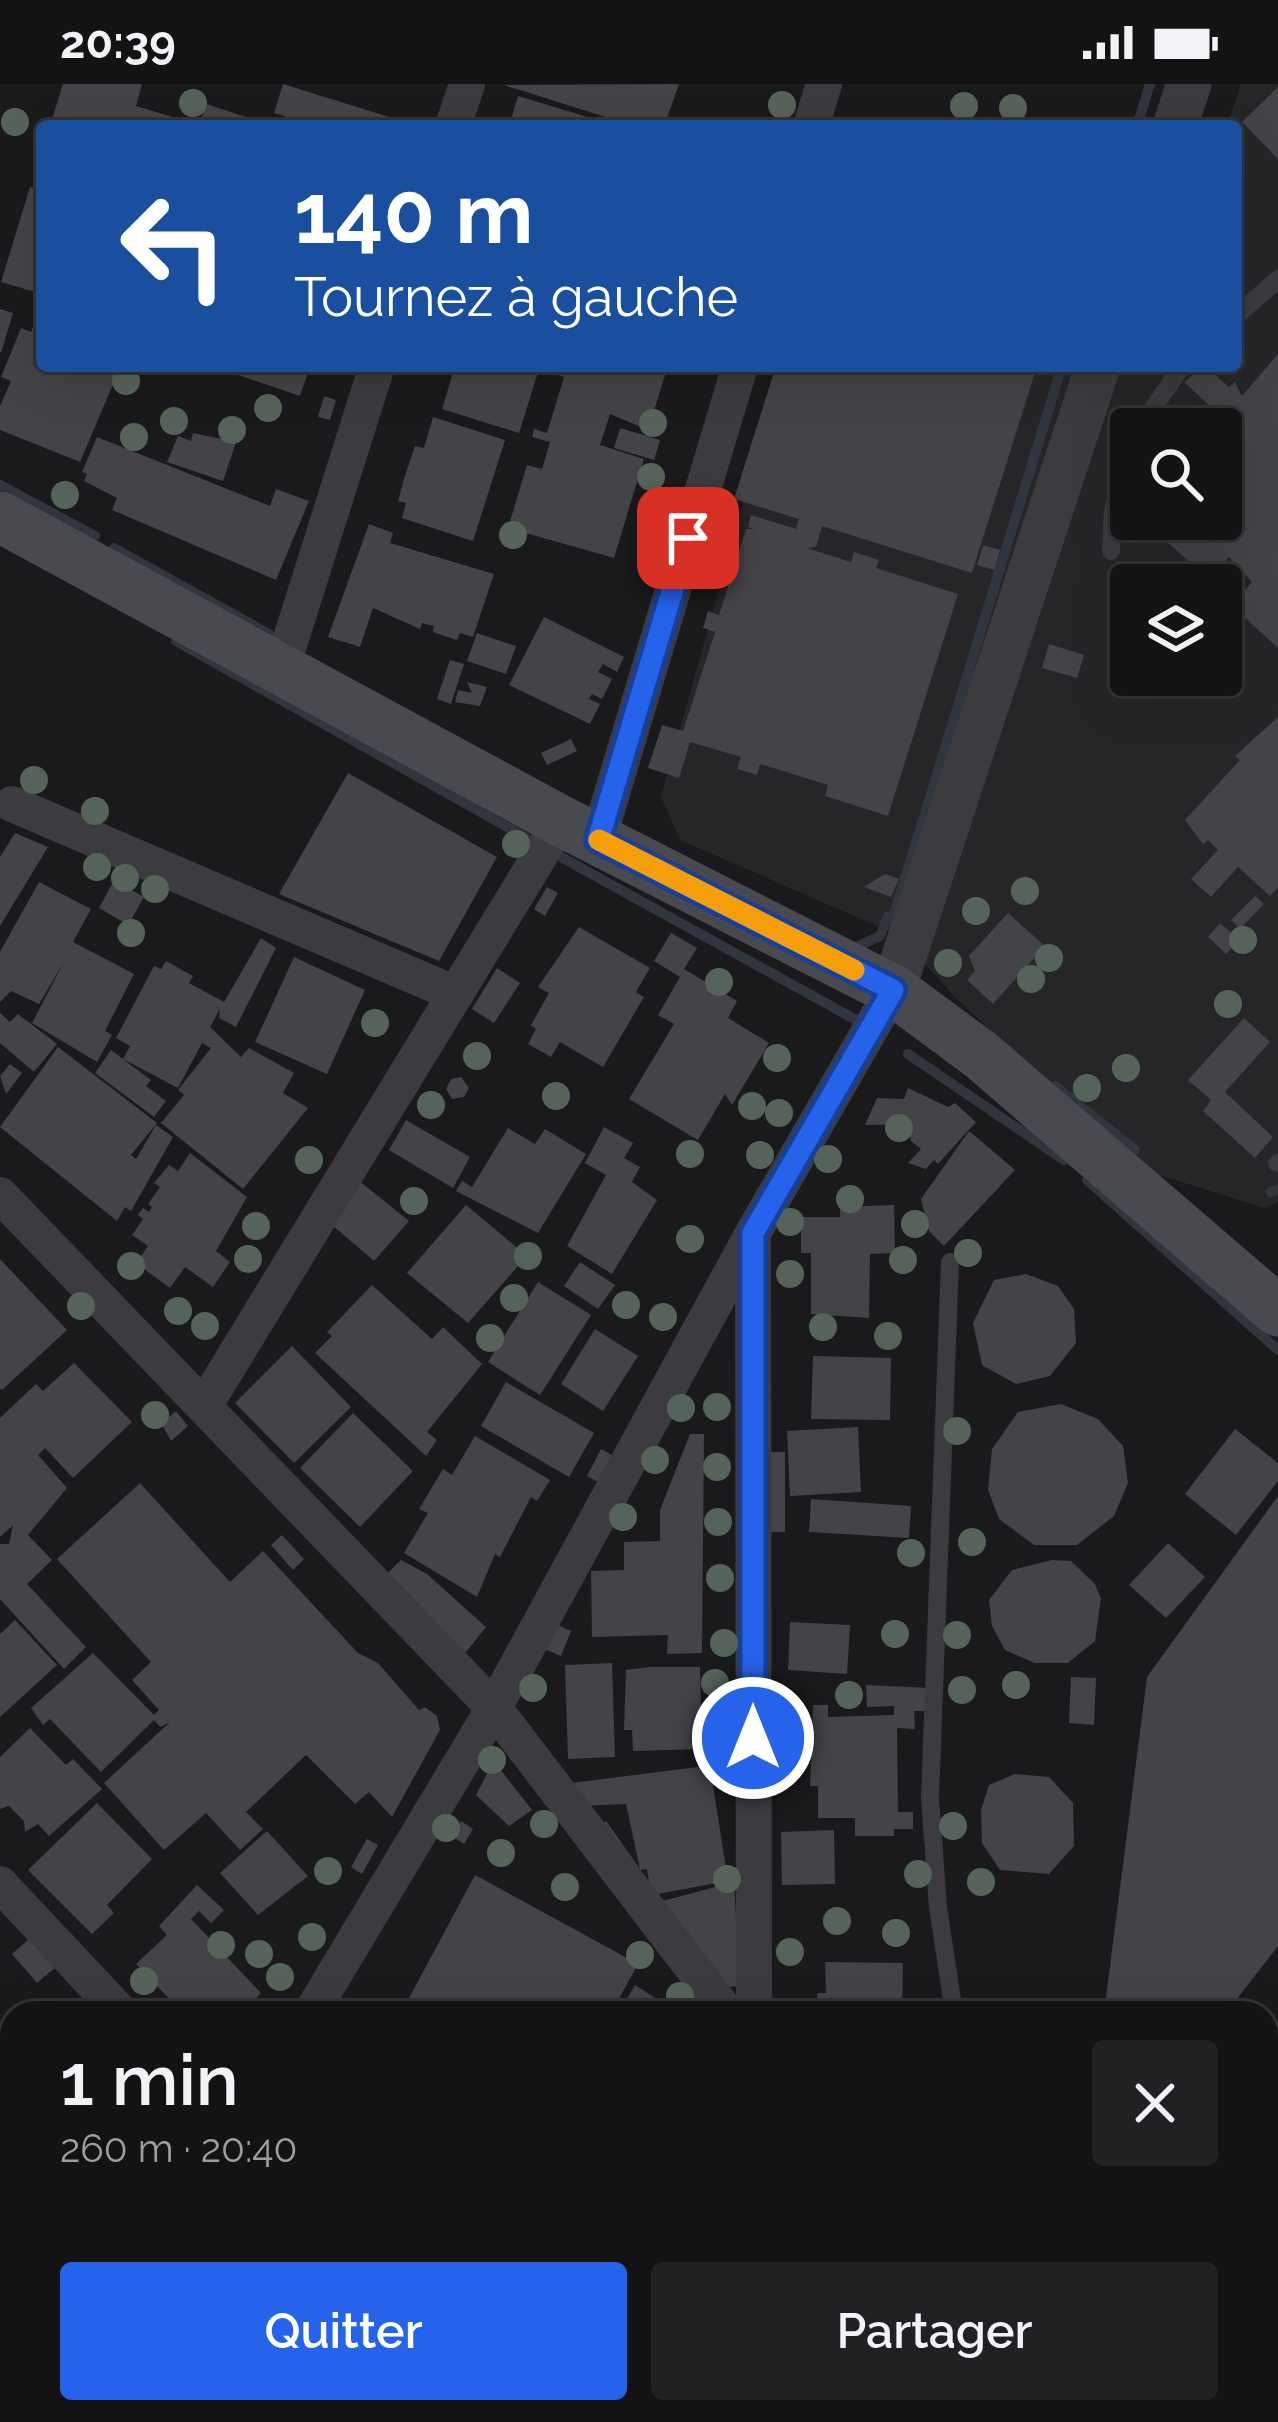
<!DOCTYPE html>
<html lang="fr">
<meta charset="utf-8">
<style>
body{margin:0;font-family:Raleway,sans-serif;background:#212022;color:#f1f3f6;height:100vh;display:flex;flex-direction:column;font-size:45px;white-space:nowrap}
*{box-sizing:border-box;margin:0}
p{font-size:39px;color:#9d9ea0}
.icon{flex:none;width:66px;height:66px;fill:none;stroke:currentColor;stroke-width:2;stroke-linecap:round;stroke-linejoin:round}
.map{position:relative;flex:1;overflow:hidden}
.details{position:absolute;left:0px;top:1917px;width:1278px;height:423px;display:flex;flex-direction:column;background:#141314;border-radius:36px 36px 0 0;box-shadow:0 12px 48px #0002,0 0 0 3px #333234}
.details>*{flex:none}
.top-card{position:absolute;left:36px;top:36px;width:1206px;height:252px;border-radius:12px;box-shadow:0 12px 48px #0002,0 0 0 3px #333234;background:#1a4fa0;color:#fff;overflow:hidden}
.controls{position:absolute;left:1110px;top:324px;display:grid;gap:24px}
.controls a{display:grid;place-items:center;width:132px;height:132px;border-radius:12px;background:#141314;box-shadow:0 12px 48px #0002,0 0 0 3px #333234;font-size:60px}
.pin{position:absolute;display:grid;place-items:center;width:102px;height:102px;color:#fff;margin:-51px;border-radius:24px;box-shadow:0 6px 18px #0006}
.me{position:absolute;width:132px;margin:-66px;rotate:0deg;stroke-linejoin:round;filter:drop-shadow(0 0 9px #0008)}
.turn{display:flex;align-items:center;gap:42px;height:252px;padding:0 60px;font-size:54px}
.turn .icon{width:156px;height:156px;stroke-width:2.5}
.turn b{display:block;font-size:84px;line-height:102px}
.round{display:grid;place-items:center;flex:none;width:126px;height:126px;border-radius:12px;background:#212022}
.headline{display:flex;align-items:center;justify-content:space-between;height:204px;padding:0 60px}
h1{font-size:72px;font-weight:600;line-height:90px}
.button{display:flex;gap:24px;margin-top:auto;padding:24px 60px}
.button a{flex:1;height:138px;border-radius:12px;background:#2563eb;color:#fff;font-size:48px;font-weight:600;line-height:138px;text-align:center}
.button a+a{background:#212022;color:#f1f3f6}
.status{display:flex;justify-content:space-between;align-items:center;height:84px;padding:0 60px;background:#141314;direction:ltr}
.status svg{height:33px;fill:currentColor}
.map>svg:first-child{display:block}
</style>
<div class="status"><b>20:39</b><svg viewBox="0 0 49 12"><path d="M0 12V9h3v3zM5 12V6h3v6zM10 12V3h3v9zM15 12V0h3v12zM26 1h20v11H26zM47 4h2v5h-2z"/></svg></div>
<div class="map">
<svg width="1278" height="2338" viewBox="0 0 1278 2338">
<rect width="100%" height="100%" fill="#1a191b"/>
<path fill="#262528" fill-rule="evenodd" d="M1241 0H1278V1118L1264 1124 1134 1083 954 912 900 852 680 756 661 713 781 282H1236V42H1227ZM1131 345H1221V435H1131ZM1131 501H1221V591H1131Z
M1278 1939V2338H989L997 2328H1266V1953Z"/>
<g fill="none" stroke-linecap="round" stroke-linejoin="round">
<path stroke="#30353e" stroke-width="10" d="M1137 42 1150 0
M0 401 95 452
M114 464 269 550
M176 557 527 754
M561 773 858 937
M892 837 1062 282
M854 864 880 852 888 832
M908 970 1064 1076
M1055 1002 1135 1066
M1087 1096 1278 1266
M1271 1108 1278 1105
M0 2244 12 2249
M212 2328 252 2338"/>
</g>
<path fill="#444348" d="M63 0H142L136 22 176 34 173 42H50Z
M283 0 415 41V42H316L274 29Z
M679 0 666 37 673 42H634L504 1Z
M1278 3V75L1242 38Z
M518 12 614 41V42H509Z
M206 20 271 41V42H199Z
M30 103 42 106V210L1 198Z
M0 225 13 229 1 269 0 268Z
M37 233 42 235V282L120 284 80 378 0 346V322L11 297 1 293 21 244 31 248Z
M1278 270V564L1232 522 1252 498 1229 473 1209 495 1141 435H1221V345H1214L1223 334 1184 298 1205 282 1229 303 1235 298 1242 312Z
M212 282H310L300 312Z
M455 282H540L519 349 442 325Z
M555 282 667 285 648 346 610 330 600 361 644 375 614 474 508 444 527 381 542 385 550 358 532 353 534 345 547 349 564 293 553 289Z
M776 282H1037L972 489 822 442 816 463 807 464 851 478 854 468 879 476 876 484 958 510 888 732 825 712 828 701 760 680 757 691 737 685 741 673 690 658 679 694 648 684 662 641 683 647 715 548 703 544 708 527 719 531 746 445H754L748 443 751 431 796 445 799 435 734 415Z
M324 312 336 316 330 336 318 333Z
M433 333 505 356 473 457 402 434 406 419 398 417 404 395 415 362 424 364Z
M620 344 660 356 654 376 614 364Z
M193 349 236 358 223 397 167 378 178 352 191 357Z
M97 353 270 422 276 405 309 417 276 496 112 426 117 414 84 397 87 390 82 388Z
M369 440 393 449 390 459 494 490 473 553 460 549 457 556 433 548 434 542 422 539 420 545 373 524 360 563 328 553Z
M983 461 1000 466 994 486 977 481Z
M544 533 624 573 617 588 603 580 598 588 612 595 602 615 592 610 589 615 600 620 590 640 509 601Z
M477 549 516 562 506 590 467 577Z
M1049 560 1084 571 1077 594 1042 584Z
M450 576 464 580 451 620 437 615Z
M467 598 487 603 480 622 455 618 458 606 472 609Z
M1278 633V804L1270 812 1238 783 1211 813 1191 795 1218 766 1208 756 1203 760 1185 736 1240 676 1235 672Z
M571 655 577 667 547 681 541 669Z
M348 689 497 773 439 877 279 810Z
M15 749 48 763 0 842V773Z
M885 790 899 795 891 813 864 803Z
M114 796 144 813 128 841 99 824Z
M39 798 91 825 73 858 134 890 105 947 112 951 97 978 32 939 64 878 39 920 11 907 0 918V868Z
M547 803 558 809 545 832 534 825Z
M1255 812 1264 820 1240 845 1231 836Z
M1008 829 1045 862 993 920 967 896 975 887 969 872Z
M1220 839 1239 856 1226 870 1208 853Z
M579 843 650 884 636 908 644 913 603 983 560 958 551 973 528 960 536 945 531 941 549 909 538 903Z
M671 849 697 864 684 885 737 917 728 934 769 959 732 1021 725 1010 698 1056 629 1015 674 940 658 931 680 893 654 877Z
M261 854 276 864 236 943 219 934 220 925 210 943 241 973 249 964 294 989 283 1009 308 1024 243 1105 161 1039 184 1011 178 1006 211 964 202 959 178 1004 123 975 130 962 116 954 154 882 161 885 166 877 193 892 189 899 224 918Z
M294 873 365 906 327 990 255 958Z
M497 884 520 899 494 939 472 925Z
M0 929 10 938 18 930 57 960 34 988 0 959Z
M1244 934 1270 958 1225 1008 1273 1053 1255 1074 1203 1027 1211 1016 1188 996Z
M58 963 157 1039 131 1071 136 1075 156 1041 173 1053 131 1127 125 1123 117 1137 0 1043Z
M111 966 151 996 146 1002 166 1017 154 1033 95 989Z
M10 980 22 989 6 1010 0 992Z
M461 993 469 1004 464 1013 452 1015 446 1005 451 995Z
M908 1004 948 1023 955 1019 976 1038 938 1080 934 1076 926 1085 908 1079 921 1065 911 1057 906 1040 865 1041 877 1014 904 1015Z
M406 1036 470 1073 453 1104 389 1066Z
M604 1043 633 1059 624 1074 640 1083 632 1098 657 1116 612 1190 567 1162 606 1091 585 1079Z
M508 1044 535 1060 545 1045 586 1070 538 1149 456 1107 462 1097 472 1103Z
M969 1047 1015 1086 944 1162 929 1147 921 1115Z
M190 1069 247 1113 216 1167 230 1178 213 1203 185 1183 170 1204 136 1179 148 1162 132 1151 143 1135 138 1131 143 1124 149 1128 152 1123 148 1120 160 1103 154 1099 169 1081 178 1087Z
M358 1096 409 1137 374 1177 332 1141Z
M466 1121 527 1172 468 1239 407 1189Z
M894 1121 895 1169 870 1170 869 1234 811 1230V1169H801V1133H840V1123Z
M0 1175 67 1246 2 1306 0 1304Z
M580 1178 615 1201 598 1225 564 1202Z
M1026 1190 1058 1202 1074 1225 1076 1259 1050 1292 1016 1300 982 1281 973 1239 994 1196Z
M538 1198 591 1231 540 1311 488 1278Z
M372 1201 432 1255 443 1243 482 1280 427 1348 437 1356 426 1372 315 1269 332 1252 327 1248Z
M595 1245 638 1272 603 1327 561 1300Z
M292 1262 351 1323 294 1379 235 1319Z
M813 1272 891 1274 890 1336 811 1335Z
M74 1279 132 1338 73 1394 45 1364 38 1371 67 1404 28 1451 52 1476 27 1500 86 1563 64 1585 0 1515V1460H9L13 1441 0 1453V1334L36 1300 43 1307Z
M506 1298 594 1349 569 1393 481 1342Z
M1061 1320 1098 1335 1123 1362 1128 1399 1114 1432 1077 1461H1034L999 1435 988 1406 992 1365 1018 1328Z
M176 1327 188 1342 171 1357 161 1339Z
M353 1329 413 1387 360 1443 300 1384Z
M858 1343 861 1408 790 1412 787 1347Z
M1235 1345 1278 1379V1397L1236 1451 1185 1410Z
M690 1350H704L702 1569 667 1570 668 1551 592 1553 591 1487 624 1486V1458L660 1457V1426Z
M475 1352 550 1396 537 1417 531 1413 500 1473 495 1470 477 1513 404 1469 428 1429 419 1425 443 1385 452 1391Z
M601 1365 612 1371 598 1398 587 1392Z
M756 1368H785V1448H755Z
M140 1399 230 1498 263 1467 358 1569 378 1579 419 1626 425 1623 437 1632 440 1646 392 1733 369 1708 355 1720 306 1671 246 1728 263 1745 240 1766 206 1729 164 1766 104 1699 170 1638 160 1643 154 1636 101 1688 50 1635 43 1641 31 1624 93 1569 154 1631 159 1626 132 1596 151 1578 57 1475Z
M1278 1412V1862L1226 1929H1104L1147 1593Z
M811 1415 911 1422 909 1454 809 1448Z
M282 1451 304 1475 293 1486 271 1461Z
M1168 1459 1205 1493 1166 1534 1129 1501Z
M401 1476 427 1490 486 1543 463 1572 382 1495Z
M1052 1476 1071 1477 1095 1500 1101 1515 1095 1557 1068 1579H1035L1005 1566 992 1542 989 1516 1012 1486Z
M535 1531 571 1547 561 1572 524 1557Z
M15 1536 57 1581 0 1633V1550Z
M790 1538 850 1541 847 1590 788 1586Z
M612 1579 615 1673 568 1675 565 1581Z
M649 1583H700L702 1665 633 1667 632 1646H624L626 1586Z
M1071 1593 1096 1594 1094 1641 1069 1639Z
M866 1601 930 1604V1627H914L915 1645 897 1644 898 1728H913V1745H894V1752H855V1734H818V1702H810L813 1621H828V1633L894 1631V1622L867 1623Z
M30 1644 66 1681 73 1675 102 1705 49 1752 38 1740 25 1748 24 1737 9 1722 0 1725V1673Z
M713 1649H730V1692L712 1695 728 1797 657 1810 659 1818 734 1798 740 1902 704 1905 651 1811 647 1785 640 1786 592 1746 606 1737 640 1785 626 1720 580 1722 564 1700 713 1681Z
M497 1681 532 1726 509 1742 476 1711 490 1684Z
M1015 1690 1049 1693 1073 1719 1074 1762 1049 1790 1000 1786 982 1759 981 1726 989 1701Z
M97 1719 152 1775 107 1821 114 1829 92 1850 28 1786Z
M461 1737 473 1745 464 1760 452 1752Z
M834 1746 835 1800 782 1801 781 1748Z
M267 1747 308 1792 258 1831 220 1789Z
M367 1755 378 1761 362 1790 351 1783Z
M475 1791 638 1880 611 1929H401Z
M197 1801 224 1826 211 1839 199 1827 191 1835 261 1909 243 1929H198L184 1914 176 1922 136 1880 167 1851 159 1842Z
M31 1853 57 1882 37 1899 12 1870Z
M825 1878 903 1879 902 1929H818L817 1909H826Z
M635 1901 679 1929H618Z
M0 2003 12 2020V2038L0 2046Z
M1266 2156 1278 2168V2338H1187L1178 2328H1266Z
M1019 2328H1091L1100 2338H1009Z"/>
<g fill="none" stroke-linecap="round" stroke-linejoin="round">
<path stroke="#3b3b40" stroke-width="18" d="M1236 232 1278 195
M1139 345 1182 282
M1111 467 1113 427 1131 365
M1277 1079H1278
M950 1178 930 1714 938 1823 954 1929
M1127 2328 1136 2338"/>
<path stroke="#3b3b40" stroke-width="36" d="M453 42 467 0
M811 42 824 0
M282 583 377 282
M12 720 456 910
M598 756 740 282
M0 1111 494 1624 727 1929
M753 1153 754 1929
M206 1319 561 737
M0 1800 121 1929
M311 1929 494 1624 753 1149 893 906"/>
<path stroke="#3b3b40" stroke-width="45" d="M1175 42 1189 0
M893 906 1098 282"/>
<path stroke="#494950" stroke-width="51" d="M0 433 561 737 893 906 982 972 1278 1227"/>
</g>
<g fill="#55645a">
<circle cx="193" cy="19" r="14"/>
<circle cx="782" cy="21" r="14"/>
<circle cx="964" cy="22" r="14"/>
<circle cx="1013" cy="24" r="14"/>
<circle cx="15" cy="38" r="14"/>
<circle cx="126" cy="297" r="14"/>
<circle cx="268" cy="324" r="14"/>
<circle cx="174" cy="337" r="14"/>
<circle cx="653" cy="339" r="14"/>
<circle cx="232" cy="346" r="14"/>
<circle cx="134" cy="353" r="14"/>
<circle cx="651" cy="393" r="14"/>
<circle cx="65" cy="411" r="14"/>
<circle cx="513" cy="451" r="14"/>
<circle cx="34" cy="696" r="14"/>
<circle cx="95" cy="727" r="14"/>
<circle cx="516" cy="760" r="14"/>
<circle cx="97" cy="783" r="14"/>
<circle cx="125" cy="794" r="14"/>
<circle cx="155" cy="805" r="14"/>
<circle cx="1025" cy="807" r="14"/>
<circle cx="976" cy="827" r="14"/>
<circle cx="131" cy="849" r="14"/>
<circle cx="1243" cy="856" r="14"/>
<circle cx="1049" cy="874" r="14"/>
<circle cx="948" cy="879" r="14"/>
<circle cx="1031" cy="895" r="14"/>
<circle cx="719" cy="898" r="14"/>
<circle cx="1228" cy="920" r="14"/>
<circle cx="375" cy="939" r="14"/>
<circle cx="477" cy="972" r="14"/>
<circle cx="777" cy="974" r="14"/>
<circle cx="1126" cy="984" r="14"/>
<circle cx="1087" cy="1004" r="14"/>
<circle cx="556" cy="1012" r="14"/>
<circle cx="431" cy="1021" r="14"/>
<circle cx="752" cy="1022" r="14"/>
<circle cx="779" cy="1029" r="14"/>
<circle cx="899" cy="1044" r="14"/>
<circle cx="690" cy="1070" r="14"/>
<circle cx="760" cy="1071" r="14"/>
<circle cx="828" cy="1075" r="14"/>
<circle cx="309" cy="1076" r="14"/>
<circle cx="850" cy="1115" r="14"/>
<circle cx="414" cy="1117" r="14"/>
<circle cx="790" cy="1138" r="14"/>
<circle cx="915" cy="1140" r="14"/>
<circle cx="256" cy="1142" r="14"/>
<circle cx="690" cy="1155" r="14"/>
<circle cx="968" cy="1169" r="14"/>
<circle cx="528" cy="1172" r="14"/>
<circle cx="248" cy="1175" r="14"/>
<circle cx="903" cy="1176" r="14"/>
<circle cx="131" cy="1182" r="14"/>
<circle cx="790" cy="1190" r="14"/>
<circle cx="514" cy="1214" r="14"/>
<circle cx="626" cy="1221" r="14"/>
<circle cx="81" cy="1222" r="14"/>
<circle cx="178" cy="1227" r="14"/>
<circle cx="663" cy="1233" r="14"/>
<circle cx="205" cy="1242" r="14"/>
<circle cx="823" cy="1243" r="14"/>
<circle cx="888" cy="1252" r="14"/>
<circle cx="490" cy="1254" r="14"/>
<circle cx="717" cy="1323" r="14"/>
<circle cx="681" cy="1324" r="14"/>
<circle cx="155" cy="1331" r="14"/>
<circle cx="957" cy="1347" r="14"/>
<circle cx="655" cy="1376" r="14"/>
<circle cx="717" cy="1383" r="14"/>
<circle cx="623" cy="1433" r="14"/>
<circle cx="718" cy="1438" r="14"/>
<circle cx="972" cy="1458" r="14"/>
<circle cx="911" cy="1469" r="14"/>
<circle cx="720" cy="1494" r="14"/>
<circle cx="895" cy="1550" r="14"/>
<circle cx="957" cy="1551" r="14"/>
<circle cx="724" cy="1559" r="14"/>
<circle cx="715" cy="1599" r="14"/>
<circle cx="1016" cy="1601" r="14"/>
<circle cx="533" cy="1604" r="14"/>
<circle cx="962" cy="1606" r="14"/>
<circle cx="849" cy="1611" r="14"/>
<circle cx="492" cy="1676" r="14"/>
<circle cx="544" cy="1740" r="14"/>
<circle cx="953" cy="1742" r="14"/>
<circle cx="446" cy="1744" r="14"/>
<circle cx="501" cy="1769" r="14"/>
<circle cx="328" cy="1787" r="14"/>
<circle cx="918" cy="1790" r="14"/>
<circle cx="727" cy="1795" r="14"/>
<circle cx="981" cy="1798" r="14"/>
<circle cx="565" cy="1803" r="14"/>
<circle cx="837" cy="1837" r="14"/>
<circle cx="896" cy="1849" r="14"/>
<circle cx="312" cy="1853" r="14"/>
<circle cx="221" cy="1861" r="14"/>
<circle cx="790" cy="1868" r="14"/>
<circle cx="259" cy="1870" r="14"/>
<circle cx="640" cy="1871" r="14"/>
<circle cx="280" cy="1893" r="14"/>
<circle cx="144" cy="1897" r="14"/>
<circle cx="680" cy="1912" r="14"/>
</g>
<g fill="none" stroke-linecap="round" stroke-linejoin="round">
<g stroke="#184099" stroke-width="30">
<path id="route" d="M688 454 598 756 893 906 753 1149V1654"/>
</g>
<use href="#route" stroke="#2563eb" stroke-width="21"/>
<path stroke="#f59e0b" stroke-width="21" d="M599 756 854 886"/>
</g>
</svg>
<div class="controls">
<a><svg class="icon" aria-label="search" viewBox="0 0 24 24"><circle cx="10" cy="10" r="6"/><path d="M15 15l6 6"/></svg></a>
<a><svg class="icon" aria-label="layers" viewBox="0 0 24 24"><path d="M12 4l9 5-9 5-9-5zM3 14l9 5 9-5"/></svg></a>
</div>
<div class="pin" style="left:688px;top:454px;background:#d93025"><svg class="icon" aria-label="arrive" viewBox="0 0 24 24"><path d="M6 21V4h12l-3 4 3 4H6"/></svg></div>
<svg class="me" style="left:753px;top:1654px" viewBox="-20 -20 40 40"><circle r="17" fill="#2563eb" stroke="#fff" stroke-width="3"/><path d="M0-11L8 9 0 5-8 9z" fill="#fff"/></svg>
<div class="top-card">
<div class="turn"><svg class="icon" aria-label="left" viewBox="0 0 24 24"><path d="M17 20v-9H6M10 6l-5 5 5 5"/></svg><div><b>140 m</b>Tournez à gauche</div></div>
</div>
<section class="details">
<div class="headline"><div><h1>1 min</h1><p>260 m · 20:40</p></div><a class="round"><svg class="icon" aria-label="close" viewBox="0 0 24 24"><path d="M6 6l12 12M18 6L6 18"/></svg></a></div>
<div class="button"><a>Quitter</a><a>Partager</a></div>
</section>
</div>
